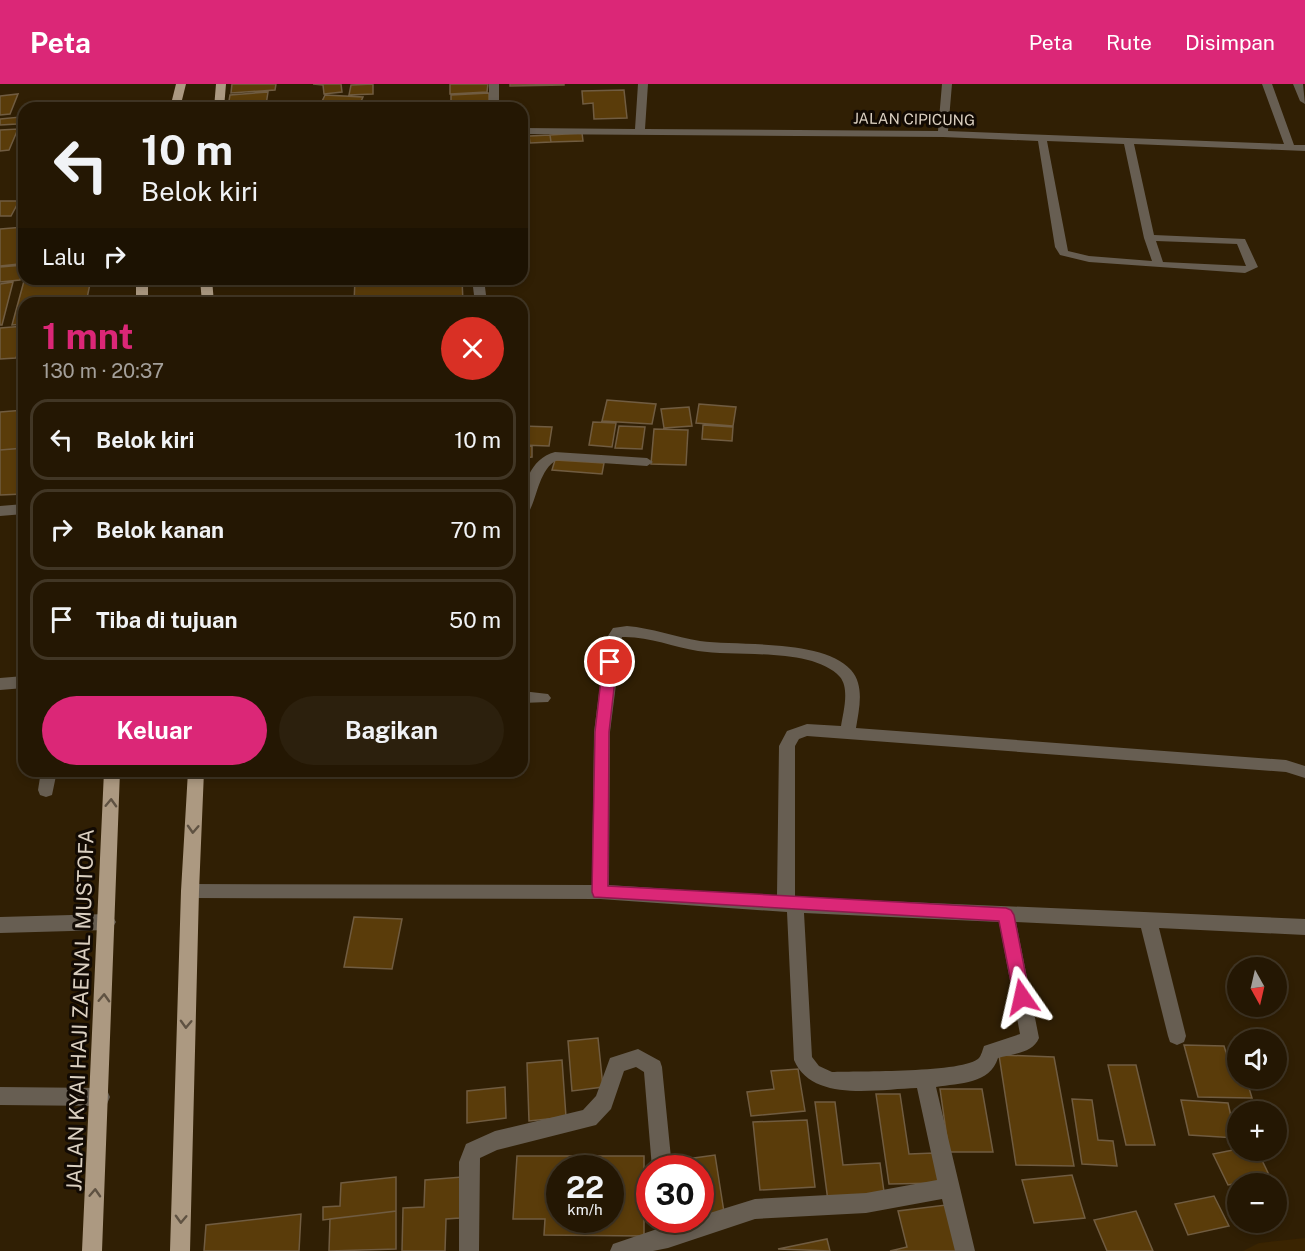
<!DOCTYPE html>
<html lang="id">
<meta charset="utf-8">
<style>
body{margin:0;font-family:"Public Sans",sans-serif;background:#2c200d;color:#f1f3f6;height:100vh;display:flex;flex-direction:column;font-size:22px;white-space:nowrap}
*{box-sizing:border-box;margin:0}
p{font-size:20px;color:#a39f9a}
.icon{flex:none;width:33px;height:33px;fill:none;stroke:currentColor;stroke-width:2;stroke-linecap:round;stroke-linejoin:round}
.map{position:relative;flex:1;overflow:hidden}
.sheet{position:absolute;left:18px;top:213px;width:510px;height:480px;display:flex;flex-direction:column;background:#241703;border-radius:18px;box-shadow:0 3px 9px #0003,0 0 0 2px #413625}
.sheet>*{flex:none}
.hud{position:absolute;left:18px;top:18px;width:510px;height:183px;border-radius:18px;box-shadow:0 3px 9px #0003,0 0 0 2px #413625;background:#241703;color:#f1f3f6;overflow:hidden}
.needle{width:39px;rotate:172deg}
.controls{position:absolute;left:1227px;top:873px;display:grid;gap:12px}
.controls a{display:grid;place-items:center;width:60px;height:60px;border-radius:50%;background:#241703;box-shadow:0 3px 9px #0003,0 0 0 2px #413625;font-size:30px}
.speed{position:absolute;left:546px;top:1071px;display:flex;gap:12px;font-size:30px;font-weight:700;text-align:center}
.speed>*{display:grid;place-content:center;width:78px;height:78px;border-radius:50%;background:#241703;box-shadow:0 3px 9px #0003,0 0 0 2px #413625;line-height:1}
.speed small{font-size:15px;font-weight:400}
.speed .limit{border:9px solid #d22;background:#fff;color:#111}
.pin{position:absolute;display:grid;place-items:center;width:51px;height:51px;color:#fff;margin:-26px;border:3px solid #fff;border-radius:50%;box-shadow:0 2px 6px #0007}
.me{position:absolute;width:66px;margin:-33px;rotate:349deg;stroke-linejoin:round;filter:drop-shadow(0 0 4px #0008)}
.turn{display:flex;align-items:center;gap:21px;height:126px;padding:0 24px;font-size:27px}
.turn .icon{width:78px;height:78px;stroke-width:2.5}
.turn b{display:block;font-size:42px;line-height:51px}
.then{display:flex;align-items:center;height:57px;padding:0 24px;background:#0003;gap:12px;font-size:22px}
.round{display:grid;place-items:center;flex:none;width:63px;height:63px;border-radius:32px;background:#2c200d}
.summary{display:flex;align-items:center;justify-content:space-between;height:102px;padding:0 24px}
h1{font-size:36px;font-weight:700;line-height:45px;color:#db2777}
.primary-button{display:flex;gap:12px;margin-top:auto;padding:12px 24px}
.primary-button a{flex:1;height:69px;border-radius:36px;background:#db2777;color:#fff;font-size:24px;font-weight:700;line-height:69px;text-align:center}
.primary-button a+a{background:#2c200d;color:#f1f3f6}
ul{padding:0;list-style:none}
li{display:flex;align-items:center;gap:18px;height:81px;margin:0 12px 9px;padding:0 12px;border:3px solid #413625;border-radius:18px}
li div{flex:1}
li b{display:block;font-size:22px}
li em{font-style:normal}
header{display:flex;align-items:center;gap:36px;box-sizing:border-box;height:84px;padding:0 30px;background:#db2777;color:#fff}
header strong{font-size:28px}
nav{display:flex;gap:33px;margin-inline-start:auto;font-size:21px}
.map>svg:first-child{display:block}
</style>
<header>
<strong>Peta</strong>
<nav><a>Peta</a><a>Rute</a><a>Disimpan</a></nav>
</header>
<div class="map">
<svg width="1305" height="1167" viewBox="0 0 1305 1167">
<rect width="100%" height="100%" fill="#301f04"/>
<path fill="#3a2401" d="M1305 1154V1167H1243L1259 1159Z"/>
<path fill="#5a3c0a" stroke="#705c41" stroke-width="1.5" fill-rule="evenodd" d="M232 0H276L275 6 231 9Z
M313 0H341L342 8 324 10 323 1Z
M373 0V10L349 11 351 1Z
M450 0H488L487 8 450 10Z
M510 0H564V1L510 2Z
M624 6 627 34 594 35 593 19 583 20 582 7Z
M268 8 266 21 228 23 230 11Z
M489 9V18L451 19V11Z
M18 10 10 30 0 31V12Z
M325 11 363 13 358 24H319Z
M154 18 153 24H112L113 21Z
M484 19V24H447V21Z
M20 33 17 40 0 41V35Z
M18 45 9 66 0 67V46Z
M582 49 583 57 551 58 550 51Z
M550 51 551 58 530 59 529 52Z
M0 117H19L11 132H0Z
M24 143V163L19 180 0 182V145Z
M24 181 20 196 0 198V183Z
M50 195H91L86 219H24V240L12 241 24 197Z
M355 195H462L463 219H354Z
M13 198 2 241H0V200Z
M24 242V251L16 274 0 275V244Z
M607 316 656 320 652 340 602 337Z
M699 320 736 323 733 342 696 339Z
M689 323 692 342 664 344 661 325Z
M24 326V364L0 366V328Z
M593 338 616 339 612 363 589 361Z
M703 341 733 343 732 357 702 355Z
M522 342 552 343 549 362 522 361Z
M619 342 645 343 642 365 615 364Z
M654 345 688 346 686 381 651 380Z
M532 362V373L522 374V363Z
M24 364 23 410 0 411V366Z
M555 376 604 379 602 390 552 386Z
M354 833 402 835 392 885 344 883Z
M598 954 603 1003 572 1007 568 957Z
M1184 961 1224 962 1230 981H1238V994H1246L1252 1014 1198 1013Z
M999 971 1054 973 1074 1082 1016 1081Z
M562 976 566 1033 529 1037 527 979Z
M1108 981H1136L1155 1061H1126Z
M798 985 805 1027 751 1032 747 1008 774 1005 771 987Z
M505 1003 506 1034 467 1039V1007Z
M940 1005H982L993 1068H949Z
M876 1010H900L909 1070 934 1069 939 1099 889 1100Z
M1072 1015 1092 1016 1098 1056 1113 1057 1117 1082 1082 1080Z
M1181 1016 1228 1019 1236 1054 1189 1051Z
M815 1018H835L843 1081 880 1079 885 1115 828 1117Z
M807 1036 815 1103 760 1106 753 1038Z
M1238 1065 1257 1066 1270 1093 1228 1101 1213 1070Z
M715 1071 724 1128 700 1131V1084H688L687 1075Z
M517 1072H644V1152L544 1151 545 1135H513ZM560 1084H610V1136H560Z
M1072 1091 1085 1134 1034 1139 1022 1096Z
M396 1093V1127L323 1136V1123L340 1122 341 1099Z
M462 1093 460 1134 446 1135 445 1167H402L403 1124 424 1123 425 1096Z
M1214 1112 1229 1142 1188 1151 1175 1120Z
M946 1121 958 1167H890L907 1163 898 1127Z
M396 1127V1165L329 1167 330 1135Z
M1136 1127 1153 1167H1107L1094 1136Z
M301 1130 299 1167H204L206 1141Z
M827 1155 830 1167 778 1165Z"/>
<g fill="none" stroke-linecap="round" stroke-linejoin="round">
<path fill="#675e52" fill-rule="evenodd" d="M489 0H499V24H489Z
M638 0H648L645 45 938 47 942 0H952L948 47 1284 60 1262 0H1272L1294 61H1305V67L1134 60 1154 151 1245 155 1258 183 1245 189 1089 178 1060 171 1055 163 1038 57 943 53 522 50V44L635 45ZM1047 57 1124 60 1144 154 1152 177 1089 172 1068 167ZM1156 157 1237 160 1246 182 1163 178Z
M1293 0H1303L1305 20 1300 17Z
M472 195H484L487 219H475Z
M555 368 647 374 653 378 647 382 557 376C535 387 537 429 522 434 522 408 526 376 555 368Z
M24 420V430L0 432V422Z
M627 542C652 544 675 553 700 557 739 562 824 555 851 586 865 602 859 625 856 644L1286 676 1305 682V694L1286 688 807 652 799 655 795 662V812L815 814 1305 835V851L1159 844 1186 952 1184 958 1177 961 1170 958 1168 952 1141 844 1016 838 1039 954C1033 969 1013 970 998 974 990 1000 960 999 936 1003L975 1167H955L942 1115 866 1129 755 1135 668 1164 653 1167H610L613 1160 657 1145V1136H677V1139L700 1136V1132L755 1115 866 1109 937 1096 917 1004C878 1005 812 1019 794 976L787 828 600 815 190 814 184 812 181 807 184 802 190 800 592 801 594 648 606 555 613 544ZM622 553C648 552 673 563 698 567 736 573 813 563 840 593 850 605 843 629 841 642L807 640 787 647 779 662 777 812 609 801 610 648ZM804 829 999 838 1020 950 984 962C983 965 981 972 979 974 966 989 856 987 832 988L819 982 812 973Z
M24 592V604L0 606V594Z
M522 607 548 610 551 614 548 618 522 619Z
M41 687H57L52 711 46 713 40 711 38 706Z
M107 830 113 833 116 838 113 843 107 846 0 849V833Z
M638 965 660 977 662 983 672 1084H652L644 988 636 983 624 987 611 1025 596 1041 497 1066 480 1074 479 1167H459V1078L466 1060 495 1047 583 1026 596 1012 610 974Z
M0 1003 100 1004 107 1006 110 1013 107 1020 100 1022 0 1021Z"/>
<path fill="#ac9981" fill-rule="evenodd" d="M176 0H186L180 24H170Z
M216 0H226L224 24H214Z
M136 195H148V219H136Z
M200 195H212L214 219H202Z
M104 687H120L102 1167H82Z
M188 687H204L199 807 190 1167H170L181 807Z"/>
</g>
<defs><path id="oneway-chevron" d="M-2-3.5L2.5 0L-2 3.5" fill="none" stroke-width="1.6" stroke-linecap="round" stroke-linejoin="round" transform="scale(1.5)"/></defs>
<g stroke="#5f5242">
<use href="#oneway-chevron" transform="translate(111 719) rotate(-88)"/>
<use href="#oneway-chevron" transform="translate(193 745) rotate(93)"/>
<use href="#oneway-chevron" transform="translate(104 914) rotate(-88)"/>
<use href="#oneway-chevron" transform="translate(186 940) rotate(92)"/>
<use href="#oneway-chevron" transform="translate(95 1109) rotate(-87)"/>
<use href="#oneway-chevron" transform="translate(181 1135) rotate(92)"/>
</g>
<path fill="#db2777" stroke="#8e194d" stroke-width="1.5" d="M610 573 617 578 609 648 608 802 1006 824 1011 826 1014 831 1030 913 1028 918 1022 920 1016 918 1014 913 999 837 594 813 592 808 595 648 603 578Z"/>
<g text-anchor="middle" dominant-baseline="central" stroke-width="6" stroke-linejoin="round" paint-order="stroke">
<g font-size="15" fill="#dbd0c1" stroke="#120a03">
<text transform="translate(914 35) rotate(1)">JALAN CIPICUNG</text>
</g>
<g font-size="21" fill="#dbd0c1" stroke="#120a03">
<text transform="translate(80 926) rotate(-88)">JALAN KYAI HAJI ZAENAL MUSTOFA</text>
</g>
</g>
</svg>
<div class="controls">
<a><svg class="needle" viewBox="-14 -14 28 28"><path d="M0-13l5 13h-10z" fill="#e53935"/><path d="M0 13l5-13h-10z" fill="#a39f9a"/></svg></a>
<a><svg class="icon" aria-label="sound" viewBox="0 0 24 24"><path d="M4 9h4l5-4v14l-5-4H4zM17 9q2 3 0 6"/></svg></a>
<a>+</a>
<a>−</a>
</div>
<div class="speed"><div>22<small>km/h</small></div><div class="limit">30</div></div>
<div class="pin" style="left:610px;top:578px;background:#d93025"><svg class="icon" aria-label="arrive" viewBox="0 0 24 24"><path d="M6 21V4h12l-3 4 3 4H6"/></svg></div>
<svg class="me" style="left:1022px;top:913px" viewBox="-20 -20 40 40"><path d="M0-17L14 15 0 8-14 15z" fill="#db2777" stroke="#fff" stroke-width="4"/></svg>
<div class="hud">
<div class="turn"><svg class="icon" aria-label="left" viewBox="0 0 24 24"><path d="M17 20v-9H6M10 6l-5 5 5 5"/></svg><div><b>10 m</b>Belok kiri</div></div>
<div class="then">Lalu<svg class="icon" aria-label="right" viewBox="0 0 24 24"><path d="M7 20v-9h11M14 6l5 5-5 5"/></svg></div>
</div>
<section class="sheet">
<div class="summary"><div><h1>1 mnt</h1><p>130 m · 20:37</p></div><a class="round" style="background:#d93025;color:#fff"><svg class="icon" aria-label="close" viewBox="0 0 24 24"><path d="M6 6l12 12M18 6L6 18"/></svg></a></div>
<ul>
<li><svg class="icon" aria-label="left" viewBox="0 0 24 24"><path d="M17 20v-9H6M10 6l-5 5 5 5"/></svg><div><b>Belok kiri</b></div><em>10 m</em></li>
<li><svg class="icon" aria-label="right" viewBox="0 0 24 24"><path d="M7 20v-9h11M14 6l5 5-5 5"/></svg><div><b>Belok kanan</b></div><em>70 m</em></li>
<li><svg class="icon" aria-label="arrive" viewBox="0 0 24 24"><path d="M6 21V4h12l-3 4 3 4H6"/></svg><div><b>Tiba di tujuan</b></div><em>50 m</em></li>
</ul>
<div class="primary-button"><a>Keluar</a><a>Bagikan</a></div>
</section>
</div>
